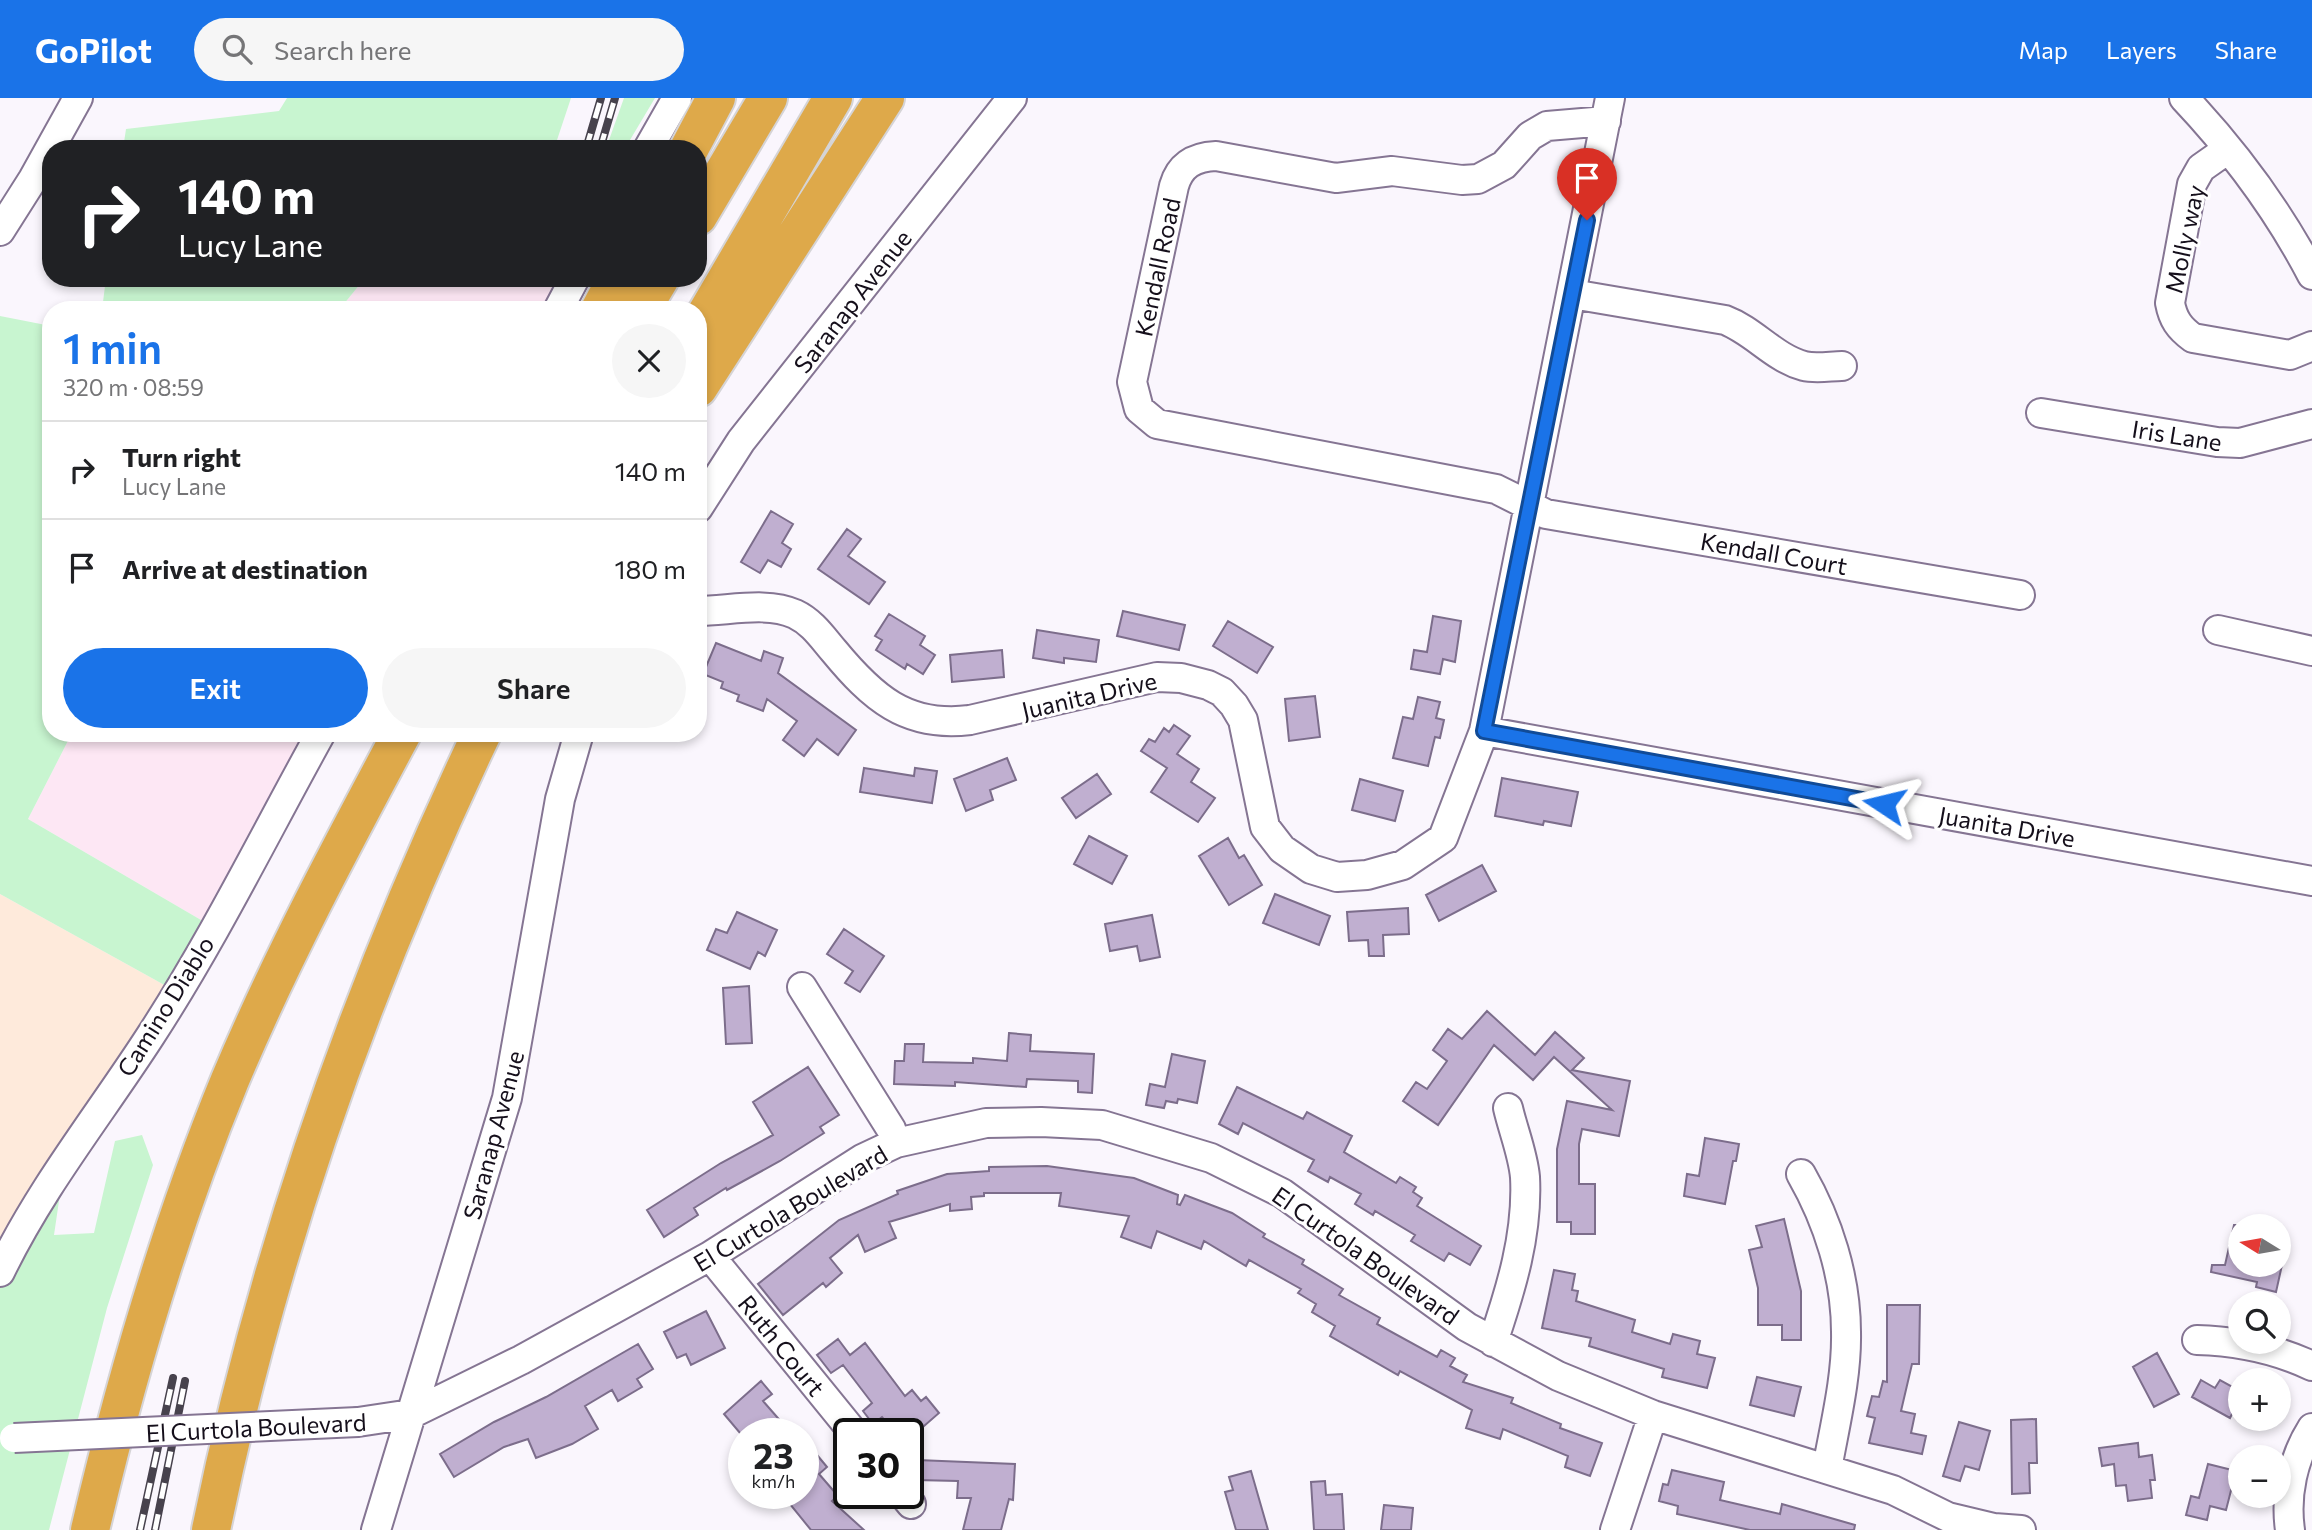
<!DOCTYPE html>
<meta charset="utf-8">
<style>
body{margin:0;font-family:Commissioner,sans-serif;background:#f6f6f6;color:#202124;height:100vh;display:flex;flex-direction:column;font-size:26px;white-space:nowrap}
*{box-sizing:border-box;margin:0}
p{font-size:23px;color:#757577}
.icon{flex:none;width:38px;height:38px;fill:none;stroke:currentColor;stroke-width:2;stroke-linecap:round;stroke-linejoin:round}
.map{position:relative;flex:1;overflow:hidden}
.sheet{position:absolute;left:42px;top:203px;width:665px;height:441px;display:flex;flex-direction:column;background:#fff;border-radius:28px;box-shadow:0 4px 10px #0003}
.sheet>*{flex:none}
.banner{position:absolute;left:42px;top:42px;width:665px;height:147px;border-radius:28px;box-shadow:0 4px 10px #0003;background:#202124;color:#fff;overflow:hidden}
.needle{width:46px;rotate:281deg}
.tools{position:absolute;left:2228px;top:1116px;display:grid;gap:14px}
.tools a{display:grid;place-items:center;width:63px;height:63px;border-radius:50%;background:#fff;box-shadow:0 4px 10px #0003;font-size:35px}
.speed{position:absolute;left:728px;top:1320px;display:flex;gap:14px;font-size:35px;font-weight:700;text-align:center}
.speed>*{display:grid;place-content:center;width:91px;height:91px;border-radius:50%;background:#fff;box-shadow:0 4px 10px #0003;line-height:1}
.speed small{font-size:18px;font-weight:400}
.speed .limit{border:4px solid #111;border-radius:10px;background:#fff;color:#111}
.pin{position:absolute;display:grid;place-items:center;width:60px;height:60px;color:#fff;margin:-72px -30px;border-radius:50% 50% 50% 0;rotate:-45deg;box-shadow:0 0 7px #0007}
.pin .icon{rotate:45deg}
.me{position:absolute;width:77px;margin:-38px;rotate:280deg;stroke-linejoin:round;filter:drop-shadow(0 0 5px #0008)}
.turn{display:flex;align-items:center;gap:24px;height:147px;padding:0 21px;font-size:32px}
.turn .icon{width:91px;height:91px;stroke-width:2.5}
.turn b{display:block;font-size:49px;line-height:60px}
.round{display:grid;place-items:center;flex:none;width:74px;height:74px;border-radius:37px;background:#f6f6f6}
.summary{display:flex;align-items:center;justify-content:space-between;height:119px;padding:0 21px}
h1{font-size:42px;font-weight:600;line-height:52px;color:#1a73e8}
.button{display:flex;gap:14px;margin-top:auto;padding:14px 21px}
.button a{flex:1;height:80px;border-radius:42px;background:#1a73e8;color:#fff;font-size:28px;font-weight:600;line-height:80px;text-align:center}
.button a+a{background:#f6f6f6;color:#202124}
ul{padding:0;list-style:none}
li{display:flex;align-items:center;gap:21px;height:98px;padding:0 21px;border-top:2px solid #e0e0e0}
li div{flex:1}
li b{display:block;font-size:26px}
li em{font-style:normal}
header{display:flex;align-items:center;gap:42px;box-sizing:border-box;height:98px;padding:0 35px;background:#1a73e8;color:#fff}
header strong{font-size:33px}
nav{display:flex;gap:38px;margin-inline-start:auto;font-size:24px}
.search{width:490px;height:63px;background:#f6f6f6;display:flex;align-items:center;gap:18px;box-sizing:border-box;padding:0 24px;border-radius:38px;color:#757577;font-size:26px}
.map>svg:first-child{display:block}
</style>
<header>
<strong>GoPilot</strong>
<div class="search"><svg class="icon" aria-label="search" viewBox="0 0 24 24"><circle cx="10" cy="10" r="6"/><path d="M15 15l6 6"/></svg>Search here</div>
<nav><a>Map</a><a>Layers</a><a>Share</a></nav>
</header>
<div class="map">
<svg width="2312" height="1432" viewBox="0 0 2312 1432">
<rect width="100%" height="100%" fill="#faf6fd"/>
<path fill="#feeadb" d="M0 796 177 894 0 1174Z"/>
<path fill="#fde7f4" d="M365 180H575L558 212H339Z
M72 635H321L213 829 28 721Z"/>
<path fill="#c8f5d0" d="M287 0H571L554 51H123L126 31 279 13Z
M624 0H655L627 47 609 42Z
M106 180H365L339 212H102Z
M0 218 51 228V635H72L28 721 213 829 177 894 0 796Z
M142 1037 153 1067 107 1210 49 1432H0V1174L65 1062 54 1137 94 1135 115 1043Z"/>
<path fill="#c0afd0" stroke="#7c6d8b" stroke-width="2" d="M771 413 793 426 782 445 791 451 781 469 768 462 760 475 741 464Z
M847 431 861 441 848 458 885 484 869 506 818 471Z
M1123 513 1185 527 1179 552 1117 538Z
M889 516 925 538 920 547 935 557 923 576 907 566 905 571 876 552 882 542 875 538Z
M1433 518 1461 523 1455 564 1443 561 1440 576 1411 571 1414 552 1427 554Z
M1228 523 1273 549 1257 575 1213 548Z
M1037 532 1099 542 1096 564 1064 560V565L1033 560Z
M716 545 761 563 764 553 783 560 778 575 856 632 838 657 817 641 804 658 783 642 797 623 767 601 763 613 737 603 739 597 721 590 723 584 703 576Z
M1002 552 1004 579 952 584 950 557Z
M1315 598 1320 639 1289 643 1285 601Z
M1418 599 1440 604 1436 620 1444 622 1440 640 1435 639 1428 668 1393 660 1403 619 1413 621Z
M1174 627 1190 638 1177 656 1199 671 1191 684 1215 700 1198 724 1151 694 1167 670 1141 653 1149 641 1155 644 1164 630 1169 634Z
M1007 660 1016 682 990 692 993 702 966 713 954 681Z
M864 670 914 678 915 670 937 673 932 705 860 694Z
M1097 676 1111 696 1076 720 1062 700Z
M1502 680 1578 694 1571 728 1544 723 1543 727 1495 718Z
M1360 681 1403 693 1395 723 1352 712Z
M1089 738 1127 758 1112 786 1074 766Z
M1228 740 1239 760 1244 757 1262 787 1229 807 1199 758Z
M1482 767 1496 793 1439 823 1426 797Z
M1275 796 1330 818 1319 847 1263 825Z
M1408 810 1409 836 1383 837 1384 858H1369L1368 842 1349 843 1347 814Z
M737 814 777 832 765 858 758 854 750 871 707 852 716 831 727 835Z
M1152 817 1160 859 1140 863 1137 848 1110 853 1105 826Z
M844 831 884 858 860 894 845 885 853 873 827 856Z
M749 888 752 945 726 946 723 890Z
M1487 913 1535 957 1555 934 1584 960 1572 972 1630 983 1619 1038 1582 1031 1579 1046V1086H1595V1136H1571V1124H1557V1051L1567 1003 1612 1012 1554 959 1533 982 1494 947 1438 1027 1403 1003 1416 984 1427 991 1447 963 1433 952 1448 931 1462 941Z
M1009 935 1031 937 1030 953 1094 956 1092 995 1078 994V983L1027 981 1026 989 955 984V988L894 986 895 963H904L905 946H924L923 964 973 965V960L1007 963Z
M1172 956 1205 963 1197 1005 1178 1001 1177 1005 1166 1003 1164 1010 1146 1007 1150 986 1165 989Z
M808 969 839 1017 820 1029 824 1035 780 1063 727 1092 726 1090 694 1110 698 1117 664 1139 647 1112 721 1065 773 1037 753 1004Z
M1237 989 1303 1021 1307 1014 1352 1038 1344 1054 1396 1085 1400 1079 1416 1089 1413 1094 1422 1100 1417 1108 1481 1148 1470 1167 1449 1155 1444 1163 1411 1143 1415 1137 1375 1113 1373 1117 1355 1106 1361 1096 1330 1079 1328 1084 1308 1073 1314 1062 1243 1025 1238 1036 1219 1026Z
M1705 1040 1739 1046 1736 1063H1733L1725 1106 1684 1098 1687 1076 1699 1078Z
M1047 1068 1134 1080 1178 1097 1177 1106 1180 1107 1185 1097 1232 1115 1265 1136 1263 1139 1304 1162 1302 1166 1343 1191 1339 1197 1380 1220 1377 1226 1437 1259 1441 1252 1455 1260 1450 1268 1467 1277 1463 1284 1513 1300 1511 1305 1561 1326 1560 1330 1602 1345 1590 1378 1565 1369 1568 1358 1503 1331 1500 1341 1466 1330 1472 1312 1400 1273 1398 1277 1330 1238 1335 1228 1312 1214 1316 1206 1298 1195 1301 1191 1249 1162 1246 1168 1204 1143 1201 1151 1157 1133 1151 1150 1121 1139 1129 1118 1059 1108 1061 1095H984V1098L971 1099 972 1111 950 1113V1106L889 1124 896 1140 865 1154 858 1137 830 1160 842 1175 826 1189 823 1185 783 1217 758 1186 839 1122 898 1096 897 1093 947 1076 989 1073V1069Z
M1784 1121 1801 1193V1242H1782V1227H1758V1190L1749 1152 1762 1149 1756 1128Z
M2234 1127H2240V1167H2282L2276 1194 2256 1189 2257 1184 2211 1174 2212 1167H2225Z
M1554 1172 1575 1176 1572 1192 1578 1193 1576 1203 1635 1222 1632 1234 1670 1246 1673 1236 1700 1243 1697 1256 1715 1260 1707 1290 1662 1279 1664 1271 1589 1248 1591 1240 1542 1230Z
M1887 1207H1920L1919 1266H1912L1901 1313 1915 1316 1911 1335 1926 1338 1922 1356 1869 1345 1875 1320 1867 1318 1872 1298 1879 1299 1883 1283 1887 1284Z
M706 1213 725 1250 691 1267 686 1256 677 1260 664 1234Z
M838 1241 850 1257 865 1245 905 1298 912 1292 921 1303 926 1299 939 1315 916 1335H896L882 1319 873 1326 863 1313 872 1305 843 1267 831 1275 817 1257Z
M638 1246 653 1271 637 1281 642 1289 618 1303 612 1292 585 1308 598 1331 572 1346 536 1360 528 1341 504 1349 454 1379 440 1356 494 1324 546 1299Z
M2157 1255 2179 1296 2154 1309 2133 1269Z
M1757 1279 1801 1289 1794 1318 1750 1307Z
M2201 1282 2215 1290 2220 1282 2240 1293V1318L2233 1314 2230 1320 2192 1299Z
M761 1283 772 1296 763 1303 791 1335H740L724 1316Z
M2036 1321 2037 1365H2029L2030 1395 2012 1396 2011 1322Z
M1959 1324 1990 1333 1979 1372 1965 1368 1960 1383 1943 1378Z
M803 1340 827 1369 819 1376 838 1398 832 1403 864 1432H811L781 1395H803Z
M2138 1345 2139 1359 2152 1357 2155 1382H2150L2152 1400 2128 1403 2126 1387 2116 1388 2114 1366 2102 1368 2099 1350Z
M917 1362 1015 1366 1013 1402 1009 1401 1001 1432H963L971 1400H957L958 1383 916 1382Z
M2208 1366 2236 1373 2226 1412 2210 1408 2207 1422 2186 1417 2191 1398 2199 1400Z
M1672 1372 1724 1384 1720 1402 1780 1416 1782 1406 1855 1427 1854 1432H1750L1677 1416 1678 1408 1659 1403 1663 1386 1668 1387Z
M1251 1373 1268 1432H1236L1225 1394 1233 1392 1229 1379Z
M1325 1383 1326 1397 1342 1396 1344 1432H1314L1311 1384Z
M1384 1407 1413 1410 1411 1432H1381Z"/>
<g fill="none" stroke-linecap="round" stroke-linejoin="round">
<g stroke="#857593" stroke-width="32">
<path id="minor" d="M2184 0C2234 53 2278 112 2312 177
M1606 23 1547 28 1530 38 1504 67 1478 81 1462 82 1392 73 1336 80 1216 58C1194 59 1180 67 1174 88L1132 284 1139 311 1157 326 1496 391 1546 416 2020 497
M648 51 677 0
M2228 51 2201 70 2192 86 2170 205C2173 221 2179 230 2193 240L2290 257 2312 248
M0 133 33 81 78 0
M1572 196 1725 222C1754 233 1774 260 1804 268 1816 271 1831 268 1842 268
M558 212 575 180
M2041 315 2217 344 2240 345 2312 326
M698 410 741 343 1012 0
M698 513C728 513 767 503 795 516 812 524 822 539 834 553 872 599 906 630 970 622L1157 579 1181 580 1208 587 1222 594 1234 607 1243 622 1265 729 1282 751 1311 771 1337 779 1367 777 1403 767 1443 740 1484 633 1610 0
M2218 532 2312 553
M1484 633 2312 783
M802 889 891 1031 896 1045
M1801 1076C1828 1123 1846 1179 1846 1234 1847 1279 1835 1326 1827 1371
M710 1158 854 1335
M0 1174C41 1089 100 1016 151 937 214 840 265 736 321 635
M2197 1242C2236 1243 2276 1251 2312 1268
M1493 1244C1511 1191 1528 1136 1525 1079 1523 1056 1513 1032 1508 1010
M358 1324 411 1316 521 1262 710 1158 862 1061 896 1045 986 1025 1041 1024 1102 1027 1211 1060 1282 1095 1467 1229 1558 1278 1653 1317 1893 1392 1948 1419 1994 1430 2021 1432
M902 1395 911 1406
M376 1432 507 1000 560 701 579 635
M1615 1432 1653 1317
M2290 1432C2285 1397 2293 1360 2312 1330"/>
</g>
<g stroke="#d5d4d6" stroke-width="42">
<path id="highway" d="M689 51 716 0
M698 118 768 0
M600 212 617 180
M641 212 660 180
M698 230 833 0
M698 290 885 0
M90 1432C126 1279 170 1128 230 982 280 863 341 749 402 635
M211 1432C267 1156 361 889 482 635"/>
</g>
<use href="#minor" stroke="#fff" stroke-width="28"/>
<use href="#highway" stroke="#dea94a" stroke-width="38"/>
<g stroke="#47424d" stroke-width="8">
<path id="rail" d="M586 51 601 0
M600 51 615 0
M140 1432 173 1280
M155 1432 185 1283"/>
</g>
<use href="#rail" stroke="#fff" stroke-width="5" stroke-dasharray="16" stroke-linecap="butt"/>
<g stroke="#857593" stroke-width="32" stroke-linecap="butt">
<path id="minor-bridge" d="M14 1340 358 1324"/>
</g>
<use href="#minor-bridge" stroke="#fff" stroke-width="28"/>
</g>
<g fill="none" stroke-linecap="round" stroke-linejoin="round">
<g stroke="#114b97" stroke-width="18">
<path id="route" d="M1587 122 1484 633 1884 706"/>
</g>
<use href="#route" stroke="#1a73e8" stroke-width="12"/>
</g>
<g text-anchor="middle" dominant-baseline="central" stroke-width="6" stroke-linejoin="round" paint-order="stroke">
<g font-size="24" fill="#150f1b" stroke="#fff">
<text transform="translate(2184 141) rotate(-78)">Molly way</text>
<text transform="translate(1157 169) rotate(-78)">Kendall Road</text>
<text transform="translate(852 203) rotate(-52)">Saranap Avenue</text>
<text transform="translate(2177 337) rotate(9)">Iris Lane</text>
<text transform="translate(1774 455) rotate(10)">Kendall Court</text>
<text transform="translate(1089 597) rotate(-13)">Juanita Drive</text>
<text transform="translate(2007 728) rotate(10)">Juanita Drive</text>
<text transform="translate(165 908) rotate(-58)">Camino Diablo</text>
<text transform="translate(493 1037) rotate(-75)">Saranap Avenue</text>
<text transform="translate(790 1110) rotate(-31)">El Curtola Boulevard</text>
<text transform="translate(1366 1157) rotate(35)">El Curtola Boulevard</text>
<text transform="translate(782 1247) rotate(51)">Ruth Court</text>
<text transform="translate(256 1329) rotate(-3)">El Curtola Boulevard</text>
</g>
</g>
</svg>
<div class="tools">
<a><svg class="needle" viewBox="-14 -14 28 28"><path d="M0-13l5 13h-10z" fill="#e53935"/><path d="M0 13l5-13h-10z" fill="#757577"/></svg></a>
<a><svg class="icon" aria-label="search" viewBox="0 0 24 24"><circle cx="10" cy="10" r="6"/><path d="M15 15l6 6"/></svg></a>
<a>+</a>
<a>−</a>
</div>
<div class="speed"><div>23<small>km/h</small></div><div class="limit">30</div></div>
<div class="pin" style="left:1587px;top:122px;background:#d93025"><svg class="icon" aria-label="arrive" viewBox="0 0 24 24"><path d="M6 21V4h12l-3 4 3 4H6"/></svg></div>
<svg class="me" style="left:1884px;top:706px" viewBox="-20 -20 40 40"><path d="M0-17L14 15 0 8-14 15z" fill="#1a73e8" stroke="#fff" stroke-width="4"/></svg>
<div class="banner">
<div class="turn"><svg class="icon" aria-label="right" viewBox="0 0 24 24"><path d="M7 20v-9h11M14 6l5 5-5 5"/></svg><div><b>140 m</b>Lucy Lane</div></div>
</div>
<section class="sheet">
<div class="summary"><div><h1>1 min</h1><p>320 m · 08:59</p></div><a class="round"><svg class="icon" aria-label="close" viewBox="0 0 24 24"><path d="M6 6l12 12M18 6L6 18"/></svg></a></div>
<ul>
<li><svg class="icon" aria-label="right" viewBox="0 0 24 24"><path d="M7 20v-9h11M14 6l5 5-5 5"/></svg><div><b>Turn right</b><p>Lucy Lane</p></div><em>140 m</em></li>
<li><svg class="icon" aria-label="arrive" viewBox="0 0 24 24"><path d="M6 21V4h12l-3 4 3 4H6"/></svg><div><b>Arrive at destination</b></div><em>180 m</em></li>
</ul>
<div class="button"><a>Exit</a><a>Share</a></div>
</section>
</div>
